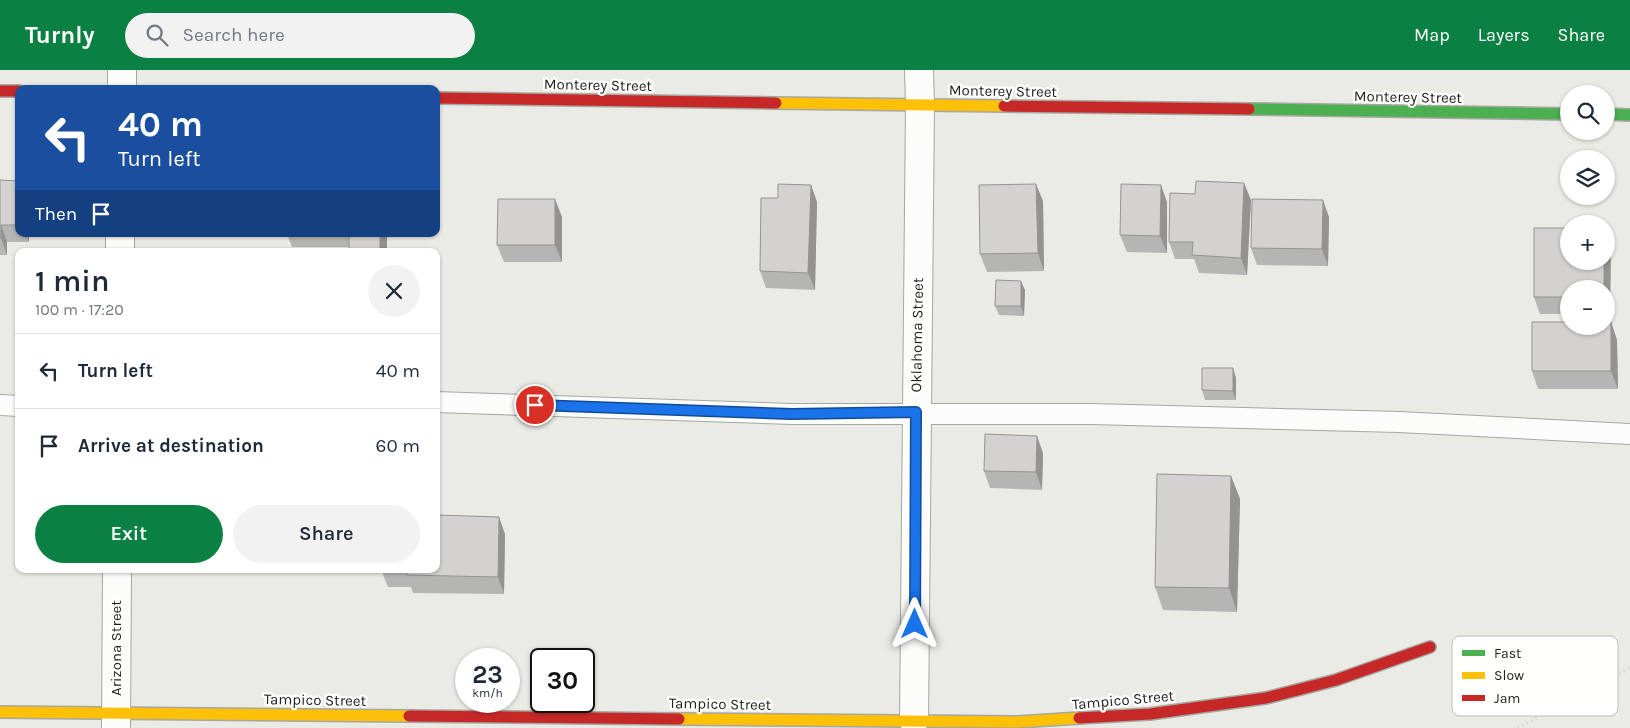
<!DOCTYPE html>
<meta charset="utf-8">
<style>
body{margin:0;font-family:Karla,sans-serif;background:#f2f2f3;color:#1f2937;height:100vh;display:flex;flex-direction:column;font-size:19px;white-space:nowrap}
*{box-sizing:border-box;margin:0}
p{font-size:16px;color:#747a83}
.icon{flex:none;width:28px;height:28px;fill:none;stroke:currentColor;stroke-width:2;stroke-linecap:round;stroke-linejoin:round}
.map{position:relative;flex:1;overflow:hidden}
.panel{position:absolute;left:15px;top:178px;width:425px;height:325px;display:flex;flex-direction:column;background:#fff;border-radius:10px;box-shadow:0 1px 4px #0004}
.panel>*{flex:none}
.banner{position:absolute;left:15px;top:15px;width:425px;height:152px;border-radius:10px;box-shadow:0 1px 4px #0004;background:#1a4fa0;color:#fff;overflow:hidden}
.buttons{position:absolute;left:1560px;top:15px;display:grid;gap:10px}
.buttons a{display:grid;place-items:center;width:55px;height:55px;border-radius:50%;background:#fff;box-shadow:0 1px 4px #0004;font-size:25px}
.speed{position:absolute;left:455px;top:578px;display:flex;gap:10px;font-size:25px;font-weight:700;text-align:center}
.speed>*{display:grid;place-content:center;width:65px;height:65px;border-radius:50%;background:#fff;box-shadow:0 1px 4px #0004;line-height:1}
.speed small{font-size:12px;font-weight:400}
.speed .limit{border:2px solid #111;border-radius:8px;background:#fff;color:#111}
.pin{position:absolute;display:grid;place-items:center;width:42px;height:42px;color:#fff;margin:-21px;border:2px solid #fff;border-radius:50%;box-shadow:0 1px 5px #0007}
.me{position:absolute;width:55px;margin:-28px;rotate:0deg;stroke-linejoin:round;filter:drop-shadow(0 0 4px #0008)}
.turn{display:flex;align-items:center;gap:18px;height:105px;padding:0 20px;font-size:22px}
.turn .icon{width:65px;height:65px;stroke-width:2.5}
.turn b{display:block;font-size:35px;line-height:42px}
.then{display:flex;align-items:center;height:48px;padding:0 20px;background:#0003;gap:10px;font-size:19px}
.round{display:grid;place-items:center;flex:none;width:52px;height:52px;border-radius:26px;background:#f2f2f3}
.summary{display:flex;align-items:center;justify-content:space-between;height:85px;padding:0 20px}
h1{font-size:30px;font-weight:600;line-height:38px}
.button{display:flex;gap:10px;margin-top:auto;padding:10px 20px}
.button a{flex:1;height:58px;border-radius:30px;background:#0b8043;color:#fff;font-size:20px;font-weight:600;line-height:58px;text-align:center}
.button a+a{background:#f2f2f3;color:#1f2937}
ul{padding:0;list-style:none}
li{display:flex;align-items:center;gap:15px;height:75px;padding:0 20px;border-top:1px solid #e0e1e3}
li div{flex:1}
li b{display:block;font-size:19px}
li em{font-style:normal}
header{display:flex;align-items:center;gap:30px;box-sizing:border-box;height:70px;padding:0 25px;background:#0b8043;color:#fff}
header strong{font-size:24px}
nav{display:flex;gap:28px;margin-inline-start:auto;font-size:18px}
.search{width:350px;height:45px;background:#f2f2f3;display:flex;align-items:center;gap:12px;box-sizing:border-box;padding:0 18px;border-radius:28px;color:#747a83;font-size:19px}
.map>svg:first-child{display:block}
</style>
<header>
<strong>Turnly</strong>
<div class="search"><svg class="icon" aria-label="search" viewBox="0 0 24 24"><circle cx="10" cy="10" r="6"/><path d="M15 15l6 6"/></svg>Search here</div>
<nav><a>Map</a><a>Layers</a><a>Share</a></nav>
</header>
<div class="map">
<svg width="1630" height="658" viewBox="0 0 1630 658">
<rect width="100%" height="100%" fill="#ebebe5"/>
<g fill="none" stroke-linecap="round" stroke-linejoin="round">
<g stroke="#a6a6a2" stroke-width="22">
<path id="lane" d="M436 332 792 344H1092L1399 352 1630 364
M0 335 19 336"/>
</g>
<g stroke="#a6a6a2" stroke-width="30">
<path id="street" d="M122 19V0
M120 181V164
M914 651 920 35 919 0
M116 658 117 499"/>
</g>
<g stroke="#a6a6a2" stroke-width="14">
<path id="fast" d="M1249 39 1569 44
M1606 44 1630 45"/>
</g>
<g stroke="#a6a6a2" stroke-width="14">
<path id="slow" d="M776 33 1004 36
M0 642 409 646
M679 649 1018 652 1079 648"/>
</g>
<g stroke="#a6a6a2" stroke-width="14">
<path id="jam" d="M0 21H19
M436 28 776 33
M1004 36 1249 39
M409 646 679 649
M1079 648 1150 644 1266 628 1336 610 1430 577"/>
</g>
<path stroke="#d0d0ce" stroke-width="3" stroke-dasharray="1 4" stroke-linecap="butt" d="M1518 658 1630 598"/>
<use href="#lane" stroke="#fcfcfb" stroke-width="20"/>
<use href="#street" stroke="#fcfcfb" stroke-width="28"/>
<use href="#fast" stroke="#4caf50" stroke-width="11"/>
<use href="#slow" stroke="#ffc107" stroke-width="11"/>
<use href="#jam" stroke="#c62828" stroke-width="11"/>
</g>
<path fill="#b5b5b3" d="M0 109 1 110 19 111V164H29V172H7V185H0Z
M811 115 817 132 815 220 766 218 760 201 778 128Z
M1251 130 1247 205 1199 203 1194 189H1175L1169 172Z
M1043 131 1044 201 987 202 980 184Z
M1167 132V183L1127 182 1120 165Z
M562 147V192H504L497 175Z
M1329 147 1328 196 1257 195 1251 178Z
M287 164H387V181L349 177H292Z
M1606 164 1611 176 1610 244H1606V219H1569V244H1540L1534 227 1606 191Z
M1025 220 1024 246 999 245 995 236Z
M1611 252 1617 270 1618 319H1538L1532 301Z
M1233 298 1236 308V330H1205L1202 320Z
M1043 383 1042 420 990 418 984 401Z
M1231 406 1240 429 1237 542 1163 540 1155 517Z
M505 464 504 524 413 523 411 517H388L381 500Z"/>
<path fill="#949392" d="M1244 113 1251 130 1247 205 1241 188Z
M1036 114 1043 131 1044 201 1038 183Z
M811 115 817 132 815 220 808 203Z
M1161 115 1167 132V183L1160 166Z
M555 129 562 147V192L555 175Z
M1323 130 1329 147 1328 196 1322 179Z
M1 155 7 172V185L1 168Z
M26 164H29V172Z
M380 164H387V181H380Z
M1606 164 1611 176 1610 244 1606 234V219H1604V191H1606Z
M1021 211 1025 220 1024 246 1021 236Z
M1611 252 1617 270 1618 319 1611 301Z
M1233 298 1236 308V330L1233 321Z
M1037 366 1043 383 1042 420 1036 402Z
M1231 406 1240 429 1237 542 1229 518Z
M499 447 505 464 504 524 498 507Z"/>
<path fill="#d3d2d0" stroke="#949392" d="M0 110 19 111V155H1V168H0Z
M1196 111 1244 113 1241 188 1192 185 1193 172H1169L1170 123 1195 124Z
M778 114 811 115 808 203 760 201 761 128H778Z
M1036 114 1038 183 980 184 979 115Z
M1121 114 1161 115 1160 166 1120 165Z
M498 129H555V175H497Z
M1252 129 1323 130 1322 179 1251 178Z
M1534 158H1569V191H1604V219H1569V227H1534Z
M349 164H380V181H349Z
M996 210 1021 211V236H995Z
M1532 252H1569V256H1606V252H1611V301H1532Z
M1202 298H1233V321L1202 320Z
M985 364 1037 366 1036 402 984 401Z
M1157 404 1231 406 1229 518 1155 517Z
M436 445 499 447 498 507 407 505V500H381V499H436Z"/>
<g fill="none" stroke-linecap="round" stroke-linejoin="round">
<g stroke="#114b97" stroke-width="12">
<path id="route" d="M535 335 792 344 916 342 915 554"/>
</g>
<use href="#route" stroke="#1a73e8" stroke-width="9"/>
</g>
<g text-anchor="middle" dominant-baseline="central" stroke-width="4.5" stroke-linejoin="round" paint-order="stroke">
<g font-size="15" fill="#1f1f1b" stroke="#fffffe">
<text transform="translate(598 15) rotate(1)">Monterey Street</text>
<text transform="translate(1003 21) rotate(1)">Monterey Street</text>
<text transform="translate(1408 27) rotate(1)">Monterey Street</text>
<text transform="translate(917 265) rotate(-89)">Oklahoma Street</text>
<text transform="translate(116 578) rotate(-90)">Arizona Street</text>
<text transform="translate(315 630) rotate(1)">Tampico Street</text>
<text transform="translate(1123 630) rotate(-5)">Tampico Street</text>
<text transform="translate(720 634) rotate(1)">Tampico Street</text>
</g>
</g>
<rect x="1452" y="566" width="166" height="80" rx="8" fill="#fffffe" stroke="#bcbcba" stroke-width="1"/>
<rect x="1462" y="580" width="23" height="6" fill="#4caf50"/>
<rect x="1462" y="602" width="23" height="7" fill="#ffc107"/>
<rect x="1462" y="625" width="23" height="6" fill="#c62828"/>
<g font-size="14" fill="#1f1f1b">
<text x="1494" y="588">Fast</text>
<text x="1494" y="610">Slow</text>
<text x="1494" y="633">Jam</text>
</g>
</svg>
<div class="buttons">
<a><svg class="icon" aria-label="search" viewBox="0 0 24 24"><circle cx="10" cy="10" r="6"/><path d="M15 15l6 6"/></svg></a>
<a><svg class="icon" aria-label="layers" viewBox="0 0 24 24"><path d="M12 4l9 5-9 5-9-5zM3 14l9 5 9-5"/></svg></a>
<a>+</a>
<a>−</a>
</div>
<div class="speed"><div>23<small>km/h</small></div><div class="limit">30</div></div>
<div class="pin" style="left:535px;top:335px;background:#d93025"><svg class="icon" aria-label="arrive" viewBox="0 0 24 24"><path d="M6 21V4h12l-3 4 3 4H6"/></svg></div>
<svg class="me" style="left:915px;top:554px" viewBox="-20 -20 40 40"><path d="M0-17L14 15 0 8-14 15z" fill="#1a73e8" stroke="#fff" stroke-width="4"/></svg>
<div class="banner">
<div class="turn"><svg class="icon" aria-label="left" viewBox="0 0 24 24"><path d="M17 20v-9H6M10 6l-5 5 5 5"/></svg><div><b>40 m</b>Turn left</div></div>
<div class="then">Then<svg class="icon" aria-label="arrive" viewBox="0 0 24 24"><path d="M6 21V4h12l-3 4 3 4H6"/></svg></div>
</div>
<section class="panel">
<div class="summary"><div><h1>1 min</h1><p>100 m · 17:20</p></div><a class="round"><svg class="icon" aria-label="close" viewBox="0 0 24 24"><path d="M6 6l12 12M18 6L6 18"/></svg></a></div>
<ul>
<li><svg class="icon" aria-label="left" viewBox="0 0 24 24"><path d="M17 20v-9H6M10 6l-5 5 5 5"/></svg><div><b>Turn left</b></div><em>40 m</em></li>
<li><svg class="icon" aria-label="arrive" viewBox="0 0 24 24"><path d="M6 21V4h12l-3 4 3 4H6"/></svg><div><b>Arrive at destination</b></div><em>60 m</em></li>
</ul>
<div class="button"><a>Exit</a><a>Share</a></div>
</section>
</div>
